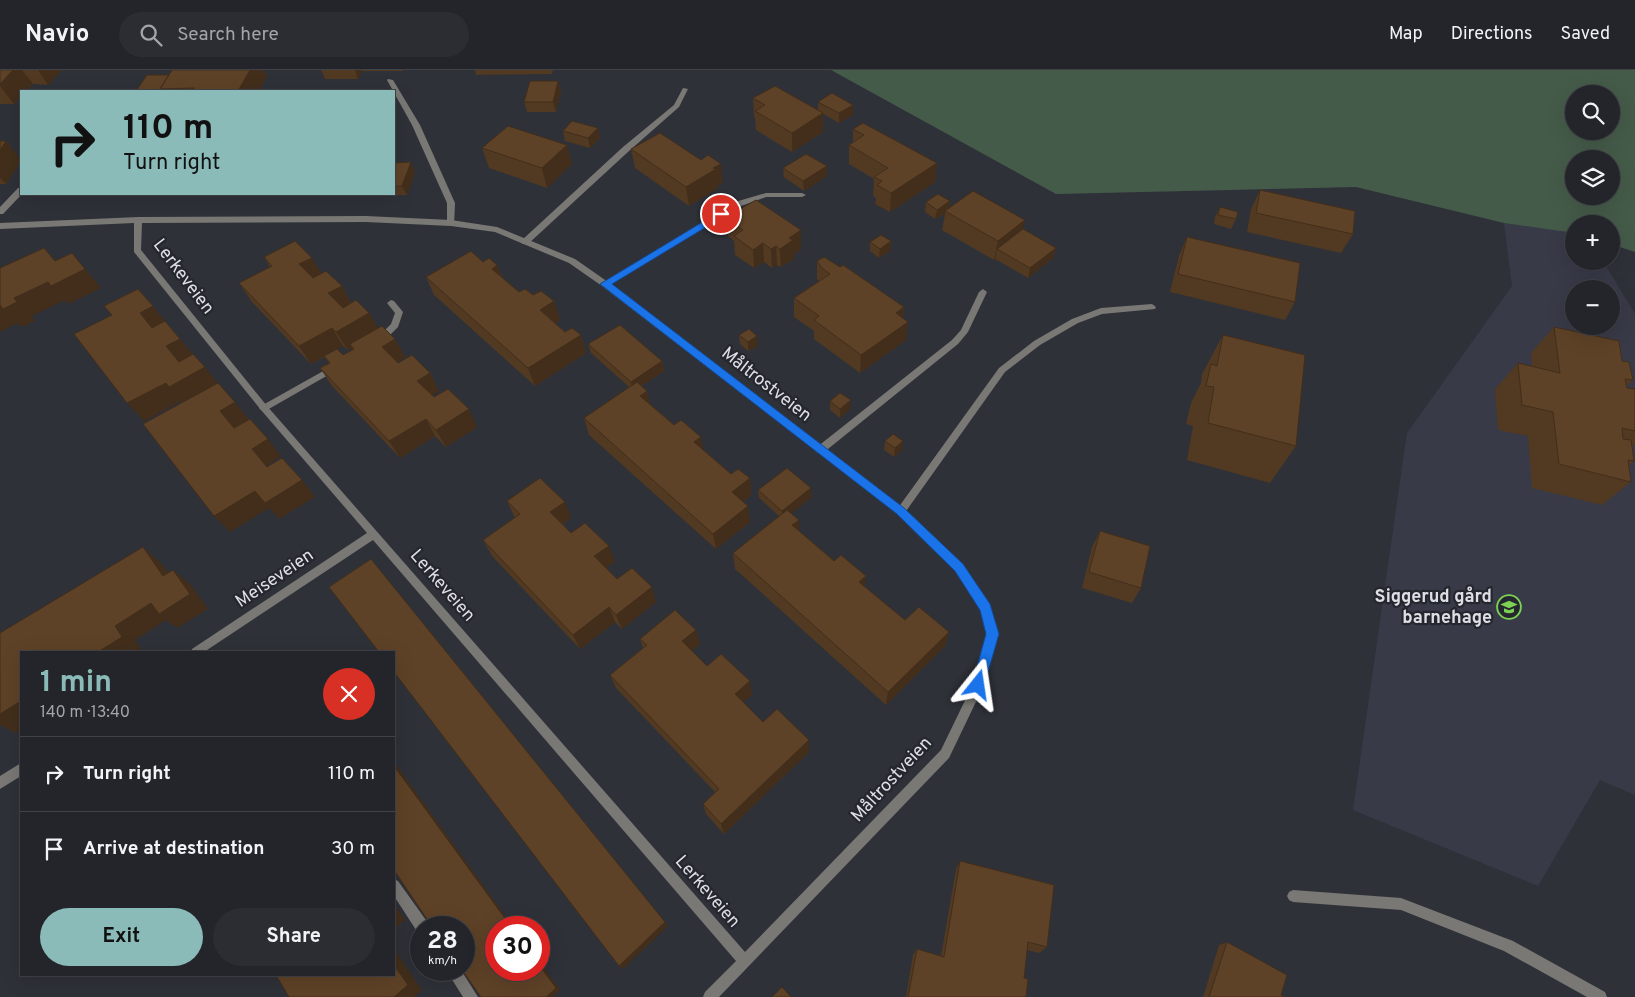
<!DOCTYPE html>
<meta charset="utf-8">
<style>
body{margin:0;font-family:Overpass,sans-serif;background:#2b2d33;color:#f1f3f6;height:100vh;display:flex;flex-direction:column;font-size:19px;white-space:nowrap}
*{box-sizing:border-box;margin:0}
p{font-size:16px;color:#a3a5a9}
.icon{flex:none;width:28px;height:28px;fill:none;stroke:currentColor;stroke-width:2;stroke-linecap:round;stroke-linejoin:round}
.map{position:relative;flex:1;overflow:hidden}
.panel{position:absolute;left:20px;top:581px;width:375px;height:325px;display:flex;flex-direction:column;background:#23252b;border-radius:0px;box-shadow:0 5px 20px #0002,0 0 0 1px #404247}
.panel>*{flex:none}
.hud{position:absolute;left:20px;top:20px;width:375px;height:105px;border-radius:0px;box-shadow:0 5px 20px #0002,0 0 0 1px #404247;background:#8bbbb9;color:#111;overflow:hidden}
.buttons{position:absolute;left:1565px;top:15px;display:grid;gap:10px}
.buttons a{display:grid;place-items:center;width:55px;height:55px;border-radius:50%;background:#23252b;box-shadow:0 5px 20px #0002,0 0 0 1px #404247;font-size:25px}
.speed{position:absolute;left:410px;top:846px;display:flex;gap:10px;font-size:25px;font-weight:700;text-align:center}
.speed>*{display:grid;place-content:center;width:65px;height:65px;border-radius:50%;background:#23252b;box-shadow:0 5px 20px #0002,0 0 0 1px #404247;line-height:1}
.speed small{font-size:12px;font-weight:400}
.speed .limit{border:8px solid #d22;background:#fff;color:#111}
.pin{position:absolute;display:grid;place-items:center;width:42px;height:42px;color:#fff;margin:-21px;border:2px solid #fff;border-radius:50%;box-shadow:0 1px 5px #0007}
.me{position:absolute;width:55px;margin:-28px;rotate:15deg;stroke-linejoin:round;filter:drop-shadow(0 0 4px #0008)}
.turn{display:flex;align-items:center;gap:18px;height:105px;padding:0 20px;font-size:22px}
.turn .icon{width:65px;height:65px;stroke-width:2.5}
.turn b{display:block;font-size:35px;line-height:42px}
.round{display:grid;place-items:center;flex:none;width:52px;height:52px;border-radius:26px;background:#2b2d33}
.summary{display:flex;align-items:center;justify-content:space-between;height:85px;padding:0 20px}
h1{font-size:30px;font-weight:700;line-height:38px;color:#8bbbb9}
.cta{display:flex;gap:10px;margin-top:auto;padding:10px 20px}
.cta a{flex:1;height:58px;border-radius:30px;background:#8bbbb9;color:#111;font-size:20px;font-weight:700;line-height:58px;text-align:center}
.cta a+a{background:#2b2d33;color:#f1f3f6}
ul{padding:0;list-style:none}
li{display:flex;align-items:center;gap:15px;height:75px;padding:0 20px;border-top:1px solid #404247}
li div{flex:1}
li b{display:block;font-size:19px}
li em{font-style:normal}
header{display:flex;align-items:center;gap:30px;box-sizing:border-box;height:70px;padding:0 25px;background:#23252b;border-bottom:1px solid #404247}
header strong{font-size:24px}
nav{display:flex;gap:28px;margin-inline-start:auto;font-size:18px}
.search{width:350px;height:45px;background:#2b2d33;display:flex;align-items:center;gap:12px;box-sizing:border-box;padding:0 18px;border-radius:28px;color:#a3a5a9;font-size:19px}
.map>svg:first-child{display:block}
</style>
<header>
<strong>Navio</strong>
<div class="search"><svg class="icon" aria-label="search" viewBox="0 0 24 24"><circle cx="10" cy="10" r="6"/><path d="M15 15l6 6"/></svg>Search here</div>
<nav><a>Map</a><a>Directions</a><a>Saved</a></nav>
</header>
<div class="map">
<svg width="1635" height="927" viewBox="0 0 1635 927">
<rect width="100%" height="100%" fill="#2f3139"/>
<path fill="#383a48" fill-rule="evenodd" d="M1504 153 1574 163V191H1603L1635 244V725L1600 710 1538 816 1353 740 1407 363 1512 216ZM1574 219H1611V256H1574Z"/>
<path fill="#455b49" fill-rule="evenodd" d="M831 0H1635V182L1611 174V154H1574V163L1504 153 1356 117 1056 124ZM1574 24H1611V61H1574ZM1574 89H1611V126H1574Z"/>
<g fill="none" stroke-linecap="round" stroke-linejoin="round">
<path fill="#7a7874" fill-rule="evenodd" d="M388 9 393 10 420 55 455 133 454 155H448L447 153V133L412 55 387 10Z
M683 18 688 19 679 37 629 81 528 174H522V170L623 77 674 35Z
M18 118H21L22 124 3 144H0V137Z
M766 123H802L806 125 802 127H766L741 136 608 216 605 217 601 214 735 132Z
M983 219 987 222 968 262 958 274 823 383H817L815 380 817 377 952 270 961 260 979 222Z
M391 230 394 231 403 242 398 257 382 273H376L375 271 376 269 391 254 395 243 387 233Z
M1152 234 1156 237 1155 239 1102 244 1078 253 1040 275 1005 302 904 444H898L896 441 898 438 999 298 1034 271 1072 249 1101 238Z
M334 295 338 298 337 300 267 340H261L259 338 261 336Z
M394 809 398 811 428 853 429 858H421V864L418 863 394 826Z
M1293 820 1401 828 1513 871 1605 922 1607 927H1587L1504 881 1401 840 1293 832 1289 830 1287 826 1289 822Z
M446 900H461L478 927H463Z"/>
<path fill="#7a7874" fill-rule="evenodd" d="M366 146 451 150 497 157 575 189 608 212 904 438 963 495 990 535 998 564 984 615 949 688 719 927H703L705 922 736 891 373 470 204 582H191L192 579 367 463 261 340 134 182V153L0 159V153L138 147ZM366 152 451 156 495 162 569 193 602 216 898 444 955 501 981 540 988 564 973 614 941 680 745 882 267 336 141 180 142 153Z
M21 693V706L0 719V706Z"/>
</g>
<path fill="#513922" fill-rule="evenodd" d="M0 0H62L48 15 33 14 14 34H0Z
M172 0H263L267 6 259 21H136L169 5Z
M321 0H403V1H362L358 9H325Z
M475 0H553L552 4 476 5Z
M558 11 561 21 556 42H527L524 32Z
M753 28 818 40V32L853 35V45L839 53 823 44V62L792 82 756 60 755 48 754 47Z
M598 58 600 68 590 78 565 71 563 61Z
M853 59 937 93 935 112 890 142 875 134 876 128 873 126 874 109 849 94V75L853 73Z
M0 71H6L21 90V91L6 114H0Z
M567 75 572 94 547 118 489 98 482 78Z
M631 79 723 113 717 116 718 118 689 136 635 98Z
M394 93 415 102 407 125 367 126 366 124H394Z
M783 98 827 106 804 121 784 107Z
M1260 120 1353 164 1341 183 1247 162 1251 139Z
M950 131 949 138 1023 159 1056 178 1053 188 1028 208 995 189 994 190 942 160 945 144 935 149 925 142 926 132Z
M1220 137 1236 149 1231 159 1214 154 1215 147Z
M726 147 801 160V179L794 184V189L781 197 777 195 772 198 764 192 754 198 735 185 734 171 728 166Z
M1187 167 1295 232 1285 250 1170 222 1179 186Z
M891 171 890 181 879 188 870 181V172Z
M264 187 312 188 321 204 342 216 351 233 369 243 378 259 405 287 397 292 398 293 430 303 439 321 432 325 477 357 446 377 435 366 400 388 332 316 320 298 329 293 325 287 311 294 252 232 239 213 270 197ZM343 276 348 280 352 278 353 280 343 285 337 279Z
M817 191 904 237 903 248 908 252 906 270 860 303 814 269V261L794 247V228L819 211 817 209Z
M483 192 497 195 502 207 519 222 554 231 560 250 555 253 565 262 581 265 586 283 535 316 434 225 426 207Z
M1554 257 1622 291 1633 310 1627 316V318L1635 319V374L1632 377 1634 391 1629 396 1631 412 1602 435 1532 418 1528 366 1498 360 1495 319 1518 293 1532 296 1531 283Z
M739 265 758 276 748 281 740 274Z
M1223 265 1296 376 1270 413 1187 390 1193 356 1186 354 1191 333 1201 313 1202 304Z
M588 274 662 291 664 301 641 316 647 321 650 334 731 404 750 408 751 425 743 432 748 436 750 452 716 479 589 365 584 348 629 317 591 283Z
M830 331 850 339 840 348 830 340Z
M885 371 902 380 894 387 884 380Z
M758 420 812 427 791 443 799 450V461L905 550 949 562 945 576 886 635 735 499 733 483 779 446 759 428Z
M507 431 571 448 563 454 571 463 615 491 606 498 617 509 656 532 622 559 615 552 580 579 492 486 483 470 515 448Z
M1100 461 1141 518 1132 533 1082 518 1092 477Z
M696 560 700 574 691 581 707 596 752 625 743 632 763 652 809 670V682L724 764 706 744 703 734 715 722 616 618 610 605 643 578 640 569Z
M960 791 1047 877 1039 883 1027 880 1024 908 1026 927H906L913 885 917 879 941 886 956 799Z
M1227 872 1281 925 1285 927H1203L1219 875Z"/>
<path fill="#422e1b" d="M13 0H22L33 14 26 21H21V26L14 34 0 16V14Z
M38 0H62L48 15Z
M250 0H263L267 6 259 21H238Z
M355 0H361L362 1 358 9Z
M558 11 561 21 556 42 553 32Z
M853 35V45L839 53V43Z
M823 43V62L792 82V63Z
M598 58 600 68 590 78 588 68Z
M6 71 21 90V91L6 114 0 108V80Z
M567 75 572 94 547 118 542 98Z
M411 92 415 102 407 125 402 116Z
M937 93 935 112 890 142 891 123Z
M721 94 723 113 717 116 718 118 689 136 686 117Z
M827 96V106L804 121 803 111Z
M950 131 948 141H945V144L935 149 937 140Z
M1025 150 1021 169 997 179 995 189 994 190 998 171Z
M801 160V179L794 184V189L781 197 780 179 789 168Z
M891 171 890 181 879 188 880 179Z
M763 173 764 192 754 198 753 180Z
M776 176 777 195 772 198 771 179Z
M44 178 61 197 72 183 101 218 68 234 65 230 32 246 35 251 21 257 17 253 0 262V235L48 212 55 191Z
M1056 178 1053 188 1028 208 1030 198Z
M312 188 323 206 310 213 299 194Z
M497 195 504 214 492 199Z
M342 216 352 235 339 242 328 223Z
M554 231 560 250 546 259 540 240Z
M153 236 168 255 155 262 140 243Z
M904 237 902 256 896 243Z
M369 243 380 262 350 274 352 278 348 280 336 262Z
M908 252 906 270 860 303 861 285Z
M332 258 343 276 311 294 299 276Z
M581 265 586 283 535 316 528 298Z
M757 266 758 276 748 281V272Z
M180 269 195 287 181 294 166 276Z
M395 269 405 287 392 295 382 277Z
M662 291 664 301 633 321 631 312Z
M205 297 219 315 184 335 181 331 144 351 127 333 166 313Z
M430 303 439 321 426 329 417 311Z
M647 321 651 339 640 326Z
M851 330 850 339 840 348V339Z
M235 332 249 350 234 358 220 341Z
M469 339 477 357 446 377 436 360Z
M426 349 435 366 400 388 389 371Z
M701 367 704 384 694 372Z
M268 369 281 386 266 396 252 379Z
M903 371 902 380 894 387 895 378Z
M750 408 751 425 734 439 732 422Z
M302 410 315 427 279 449 269 438 230 462 214 446 255 421Z
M811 418 812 427 783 450 782 441Z
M565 432 571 448 557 458 550 442Z
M748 436 750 452 716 479 713 464Z
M799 450 800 466 792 455Z
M609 476 615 491 601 502 594 486Z
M143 477 161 493 181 521 163 506Z
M173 500 191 515 208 539 177 558 166 550 135 570 142 581 140 582H98L115 556Z
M866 506 864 521 859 512Z
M652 517 656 532 622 559 616 545Z
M609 537 615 552 580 579 573 565Z
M696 560 700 574 686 585 682 571Z
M949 562 945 576 886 635 888 622Z
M750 611 752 625 737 637 735 624Z
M21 631V659L16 663 0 655V644Z
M809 670V682L724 764 721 754Z
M394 692 514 858H512L394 696Z
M394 834 405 850 394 859Z
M665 852 668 856 623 899 619 896Z
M394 879 422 920 414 927H394Z
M539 891 560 920 553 927H546L539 895Z"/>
<path fill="#5e4227" stroke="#422e1b" d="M0 0H13L0 14Z
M172 0H250L238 21H193L194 18 160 19Z
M147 5H169L160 19 162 21H136Z
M530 11H558L553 32H524Z
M775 16 823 43 792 63 755 41 765 35 753 28Z
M832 23 853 35 839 43 818 32Z
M572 51 598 58 588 68 563 61Z
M863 53 937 93 891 123 877 115 882 111 874 107 888 98 849 75 864 65 853 59Z
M508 56 567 75 542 98 482 78Z
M660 63 701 90 708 85 721 94 713 98 716 99 686 117 631 79Z
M0 71H6L0 80Z
M806 84 827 96 803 111 783 98Z
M411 92 402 116H394V93Z
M1260 120 1355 141 1353 164 1256 143Z
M973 121 1025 150 998 171 945 141Z
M938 124 950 131 937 140 926 132Z
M756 130 801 160 789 168 793 170 780 179 776 176 771 179 763 173 753 180 734 166 743 160 726 147Z
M1220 137 1238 142 1236 149 1218 145Z
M1023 159 1056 178 1030 198 997 179Z
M881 165 891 171 880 179 870 172Z
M1187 167 1300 193 1295 232 1178 204Z
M295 171 312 188 299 194 313 208 326 201 342 216 328 223 343 238 356 230 369 243 336 262 332 258 299 276 239 213 272 196 264 187Z
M44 178 55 191 72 183 85 199 51 216 48 212 14 228 17 232 3 239 0 235V198Z
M471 181 483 192 489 188 497 195 492 199 519 222 525 219 533 225 541 221 554 231 540 240 565 262 572 258 581 265 528 298 426 207Z
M824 187 840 197 843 195 904 237 896 243 908 252 861 285 814 250 819 246 794 228 830 204 822 198 817 191Z
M138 219 153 236 140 243 152 258 165 251 180 269 166 276 179 292 193 284 205 297 169 317 166 313 127 333 74 264 112 245 104 236Z
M620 255 662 291 631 312 588 274Z
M382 256 395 269 382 277 398 293 412 285 430 303 417 311 434 327 448 319 469 339 436 360 426 349 389 371 320 298 330 293 324 286 337 279 343 285 354 279 350 274Z
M1554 257 1619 271 1622 291 1629 292 1633 310 1625 309 1627 318 1635 319V361L1622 358 1623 369 1631 370 1634 391 1628 390 1631 412 1559 394 1553 342 1522 335 1518 293 1560 303Z
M749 259 757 266 748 272 739 265Z
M1223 265 1305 285 1296 376 1208 353 1214 317 1206 316 1211 294 1217 296Z
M637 312 647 321 640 326 674 355 681 350 701 367 694 372 731 404 738 399 750 408 732 422 748 436 713 464 584 348Z
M218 313 235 332 220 341 234 358 250 349 268 369 252 379 267 397 282 388 302 410 265 433 255 421 214 446 143 354Z
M840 323 851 330 840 339 830 331Z
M893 364 903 371 895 378 885 371Z
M787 398 811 418 782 441 758 420Z
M540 408 565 432 550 442 571 463 585 453 609 476 594 486 617 509 632 498 652 517 616 545 609 537 573 565 483 470 520 444 507 431Z
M787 440 799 450 792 455 834 491 841 485 866 506 859 512 905 550 919 537 949 562 888 622 733 483Z
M1100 461 1150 476 1141 518 1089 502Z
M143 477 163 506 173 500 190 524 159 544 151 533 115 556 122 567 98 582H21V631L0 644V563Z
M371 489 665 852 619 896 394 602V582H379L329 517Z
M675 540 696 560 682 571 707 596 721 584 750 611 735 624 763 652 777 639 809 670 721 754 703 734 719 719 610 605 647 575 640 569Z
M394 696 512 858H496V900H539V895L556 918 546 927H481L462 900H464V858H433L394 800Z
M960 791 1054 815 1047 877 1028 872 1024 908 1028 909 1026 927H908L917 879 944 887Z
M1227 872 1287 905 1281 925 1285 927H1209Z
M394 895 408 915 394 927H289L276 905H394Z
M782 917 791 927H772Z"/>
<path fill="#1a73e8" stroke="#114b97" d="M721 141 724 142V146L612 214 904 438 963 494 990 534 999 564 983 619 978 621 974 619 972 615 986 564 980 540 955 501 897 444 600 214Z"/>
<defs>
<g id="school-ring" transform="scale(1.25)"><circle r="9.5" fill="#25272f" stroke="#7cd155" stroke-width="1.5"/><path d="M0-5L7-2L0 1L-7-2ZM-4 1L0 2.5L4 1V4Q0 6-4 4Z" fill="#7cd155"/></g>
</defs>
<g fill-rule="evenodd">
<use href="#school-ring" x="1509" y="537"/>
</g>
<g text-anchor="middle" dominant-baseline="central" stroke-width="4.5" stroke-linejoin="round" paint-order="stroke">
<g font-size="18" fill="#dedfe5" stroke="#25272f">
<text transform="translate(183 207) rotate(53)">Lerkeveien</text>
<text transform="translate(766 315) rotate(38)">Måltrostveien</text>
<text transform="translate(275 509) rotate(-34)">Meiseveien</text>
<text transform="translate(442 516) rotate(49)">Lerkeveien</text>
<text transform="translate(892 710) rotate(-47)">Måltrostveien</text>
<text transform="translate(707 822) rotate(49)">Lerkeveien</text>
</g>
<g font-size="18" font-weight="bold" fill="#dedfe5" stroke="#25272f" text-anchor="end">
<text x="1492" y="527">Siggerud gård<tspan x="1492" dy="21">barnehage</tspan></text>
</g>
</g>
</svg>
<div class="buttons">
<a><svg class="icon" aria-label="search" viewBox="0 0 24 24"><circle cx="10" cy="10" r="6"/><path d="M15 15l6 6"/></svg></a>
<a><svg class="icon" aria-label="layers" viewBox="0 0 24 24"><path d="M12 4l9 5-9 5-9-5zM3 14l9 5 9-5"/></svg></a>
<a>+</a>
<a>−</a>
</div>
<div class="speed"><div>28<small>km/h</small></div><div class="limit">30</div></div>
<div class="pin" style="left:721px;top:144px;background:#d93025"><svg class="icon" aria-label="arrive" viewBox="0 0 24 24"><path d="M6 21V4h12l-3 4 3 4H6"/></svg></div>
<svg class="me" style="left:978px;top:615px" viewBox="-20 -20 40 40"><path d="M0-17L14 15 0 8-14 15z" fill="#1a73e8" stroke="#fff" stroke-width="4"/></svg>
<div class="hud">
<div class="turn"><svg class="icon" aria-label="right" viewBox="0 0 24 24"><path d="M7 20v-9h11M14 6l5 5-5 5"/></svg><div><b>110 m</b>Turn right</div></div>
</div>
<section class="panel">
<div class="summary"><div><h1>1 min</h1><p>140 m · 13:40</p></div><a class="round" style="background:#d93025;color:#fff"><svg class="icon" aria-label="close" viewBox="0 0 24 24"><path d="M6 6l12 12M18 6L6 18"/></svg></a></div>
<ul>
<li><svg class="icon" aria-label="right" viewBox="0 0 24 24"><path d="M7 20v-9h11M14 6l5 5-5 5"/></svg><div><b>Turn right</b></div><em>110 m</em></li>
<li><svg class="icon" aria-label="arrive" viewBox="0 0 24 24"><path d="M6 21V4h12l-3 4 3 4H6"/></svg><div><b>Arrive at destination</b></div><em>30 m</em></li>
</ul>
<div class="cta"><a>Exit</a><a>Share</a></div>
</section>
</div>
